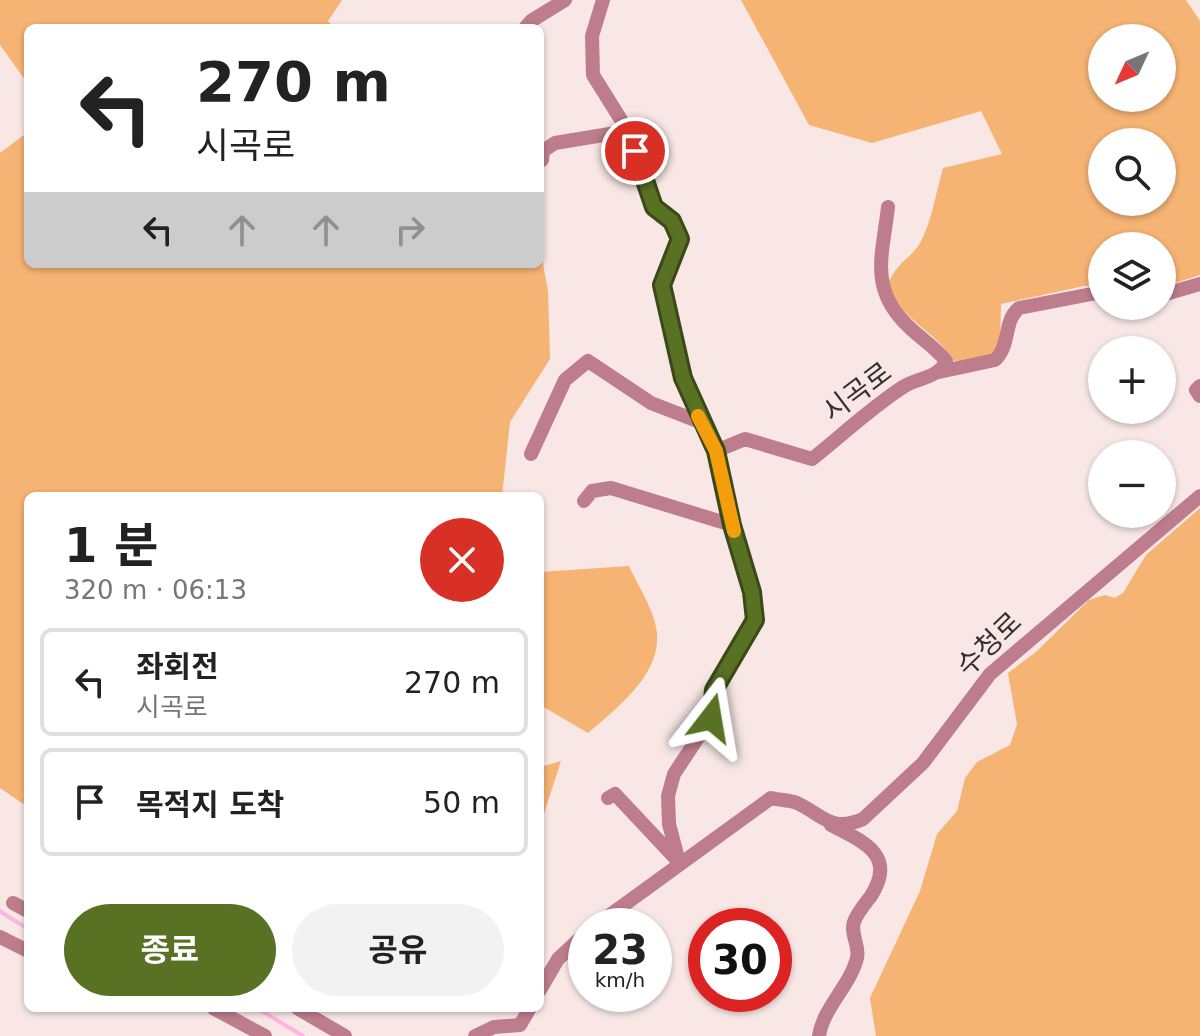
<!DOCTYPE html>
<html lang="ko">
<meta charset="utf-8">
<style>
body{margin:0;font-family:"DejaVu Sans","Noto Sans KR",sans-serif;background:#f2f2f2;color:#222;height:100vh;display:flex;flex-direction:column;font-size:30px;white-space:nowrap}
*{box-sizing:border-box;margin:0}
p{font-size:26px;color:#767676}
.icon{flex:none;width:44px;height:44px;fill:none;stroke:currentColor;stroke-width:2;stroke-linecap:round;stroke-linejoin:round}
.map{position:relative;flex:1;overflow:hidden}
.drawer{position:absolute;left:24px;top:492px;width:520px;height:520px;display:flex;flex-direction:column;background:#fff;border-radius:12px;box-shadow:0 2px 6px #0004}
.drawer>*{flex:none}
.guide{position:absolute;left:24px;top:24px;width:520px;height:244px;border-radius:12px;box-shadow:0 2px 6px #0004;background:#fff;color:#222;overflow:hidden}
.needle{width:52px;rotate:226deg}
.tools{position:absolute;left:1088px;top:24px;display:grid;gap:16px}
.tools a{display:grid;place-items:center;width:88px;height:88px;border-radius:50%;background:#fff;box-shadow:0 2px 6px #0004;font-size:40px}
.speed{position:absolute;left:568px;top:908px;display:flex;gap:16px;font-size:40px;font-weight:700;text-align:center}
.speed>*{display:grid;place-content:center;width:104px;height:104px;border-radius:50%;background:#fff;box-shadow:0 2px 6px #0004;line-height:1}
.speed small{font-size:20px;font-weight:400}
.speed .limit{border:12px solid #d22;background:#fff;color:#111}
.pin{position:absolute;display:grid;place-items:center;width:68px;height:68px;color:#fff;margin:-34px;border:4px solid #fff;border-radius:50%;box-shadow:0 2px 8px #0007}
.me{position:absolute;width:88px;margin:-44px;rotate:14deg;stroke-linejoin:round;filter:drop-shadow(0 0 6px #0008)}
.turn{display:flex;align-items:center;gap:28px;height:168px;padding:0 40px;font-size:36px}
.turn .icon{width:104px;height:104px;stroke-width:2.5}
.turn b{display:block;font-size:56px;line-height:68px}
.lanes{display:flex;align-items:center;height:76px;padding:0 40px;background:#0003;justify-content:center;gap:40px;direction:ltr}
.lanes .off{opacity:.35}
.round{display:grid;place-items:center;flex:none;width:84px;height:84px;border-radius:42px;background:#f2f2f2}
.headline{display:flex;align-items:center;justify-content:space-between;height:136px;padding:0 40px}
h1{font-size:48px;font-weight:700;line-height:60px}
.action{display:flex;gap:16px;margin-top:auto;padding:16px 40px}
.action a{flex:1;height:92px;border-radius:48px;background:#597123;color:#fff;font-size:32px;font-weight:700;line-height:92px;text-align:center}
.action a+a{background:#f2f2f2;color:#222}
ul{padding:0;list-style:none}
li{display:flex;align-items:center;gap:24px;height:108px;margin:0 16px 12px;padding:0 24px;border:4px solid #e0e0e0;border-radius:12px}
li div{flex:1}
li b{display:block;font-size:30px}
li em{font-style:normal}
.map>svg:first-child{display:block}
</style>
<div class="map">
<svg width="1200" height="1036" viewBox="0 0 1200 1036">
<rect width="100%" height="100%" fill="#f8e7e5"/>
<path fill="#f5b374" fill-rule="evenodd" d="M0 0H342L328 21 334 28H28V84L0 45Z
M741 0H1186L1200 21V275L1162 287V246H1102V286H1084L1001 304 1000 344 988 359 954 361C934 329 902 322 888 284 898 260 910 260 920 243 932 221 936 192 943 168L1002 154 981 111 872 143 809 125ZM1102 38H1162V98H1102ZM1102 142H1162V202H1102Z
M28 132V264H540V247L548 291 550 359 510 422 502 496H28V807L0 788V153Z
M1200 508V1036H876L870 998 920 891 937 834 957 811 965 778 977 762 1010 745 1017 724 1008 673 1037 651 1089 600 1105 595 1115 598 1123 593 1146 555Z
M629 566C637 584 650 603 655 623 668 670 619 706 588 733L540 705V572Z
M561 761 540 826V767Z"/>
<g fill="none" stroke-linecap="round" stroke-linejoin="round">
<path stroke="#fdb6e0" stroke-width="4" d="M0 911 28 929
M257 1008 303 1036"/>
<path stroke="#bd7d8d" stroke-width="14" d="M603 0 592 36 593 75 628 131 654 207 672 221 680 239 662 285 683 378 716 451 732 525 752 592 755 620 714 690 711 718 674 774 668 796 669 824 679 862
M525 28 531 21 565 0
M542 160 543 151 555 143 628 131
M1162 295 1200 284
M939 372 995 360C1011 345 1003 321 1019 308L1102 292
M1200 386 1196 390 1200 396
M716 451 745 439 812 459C842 435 872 407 903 387 918 377 938 379 946 361 934 346 918 337 905 323 869 286 883 253 888 207
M531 454 565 380 588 361 651 403 700 422
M584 501 592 491 611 488 732 525
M608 798 615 794 676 859
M13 903 28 911
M595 926 771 798C779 800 789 800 797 803 823 815 831 833 863 819L923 763 990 674 1200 496
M0 937 28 951
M540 990 558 959 586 933
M213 1008 265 1036
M297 1008 345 1036
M475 1036 494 1027 520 1025 530 1008
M819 1036C823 1008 850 986 857 958 860 946 850 934 854 922 857 913 865 904 871 896 897 855 864 842 831 825"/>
</g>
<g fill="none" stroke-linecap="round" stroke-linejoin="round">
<g stroke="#3a4917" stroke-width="20">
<path id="route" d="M635 151 654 207 672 221 680 239 662 285 683 378 716 451 732 525 752 592 755 620 714 690 711 718"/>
</g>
<use href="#route" stroke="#597123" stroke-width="14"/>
<path stroke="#f59e0b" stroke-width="14" d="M698 416 716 451 734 531"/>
</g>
<g text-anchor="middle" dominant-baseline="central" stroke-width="6" stroke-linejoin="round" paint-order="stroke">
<g font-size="28" fill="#362f2f" stroke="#f8e7e5">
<text transform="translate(857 392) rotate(-37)">시곡로</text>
<text transform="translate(989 644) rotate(-44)">수청로</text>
</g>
</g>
</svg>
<div class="tools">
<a><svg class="needle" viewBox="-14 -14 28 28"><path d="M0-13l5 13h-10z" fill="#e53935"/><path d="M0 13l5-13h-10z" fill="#767676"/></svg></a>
<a><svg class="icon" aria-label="search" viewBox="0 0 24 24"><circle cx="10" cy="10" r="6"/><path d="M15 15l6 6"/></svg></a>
<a><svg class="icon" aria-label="layers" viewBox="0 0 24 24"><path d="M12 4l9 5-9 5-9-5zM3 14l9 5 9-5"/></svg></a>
<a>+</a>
<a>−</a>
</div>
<div class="speed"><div>23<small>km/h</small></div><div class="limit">30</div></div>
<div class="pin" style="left:635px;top:151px;background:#d93025"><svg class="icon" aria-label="arrive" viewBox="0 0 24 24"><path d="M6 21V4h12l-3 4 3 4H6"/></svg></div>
<svg class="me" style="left:711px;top:718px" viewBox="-20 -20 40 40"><path d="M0-17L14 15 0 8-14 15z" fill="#597123" stroke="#fff" stroke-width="4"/></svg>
<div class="guide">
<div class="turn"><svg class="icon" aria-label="left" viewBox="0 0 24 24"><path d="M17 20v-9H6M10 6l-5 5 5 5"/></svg><div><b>270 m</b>시곡로</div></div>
<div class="lanes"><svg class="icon" aria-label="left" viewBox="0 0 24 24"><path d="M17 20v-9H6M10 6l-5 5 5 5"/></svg><svg class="icon off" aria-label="ahead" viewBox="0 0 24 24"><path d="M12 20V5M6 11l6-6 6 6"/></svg><svg class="icon off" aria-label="ahead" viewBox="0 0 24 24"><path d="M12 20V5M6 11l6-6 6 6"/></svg><svg class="icon off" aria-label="right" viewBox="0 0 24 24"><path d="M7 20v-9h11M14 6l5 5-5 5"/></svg></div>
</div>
<section class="drawer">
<div class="headline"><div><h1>1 분</h1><p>320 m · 06:13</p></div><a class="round" style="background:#d93025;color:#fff"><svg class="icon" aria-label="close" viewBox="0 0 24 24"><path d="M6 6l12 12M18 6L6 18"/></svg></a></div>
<ul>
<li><svg class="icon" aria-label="left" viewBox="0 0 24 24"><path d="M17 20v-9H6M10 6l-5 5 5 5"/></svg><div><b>좌회전</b><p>시곡로</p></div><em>270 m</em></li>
<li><svg class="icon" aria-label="arrive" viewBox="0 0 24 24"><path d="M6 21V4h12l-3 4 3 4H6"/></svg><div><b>목적지 도착</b></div><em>50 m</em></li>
</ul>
<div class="action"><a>종료</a><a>공유</a></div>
</section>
</div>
